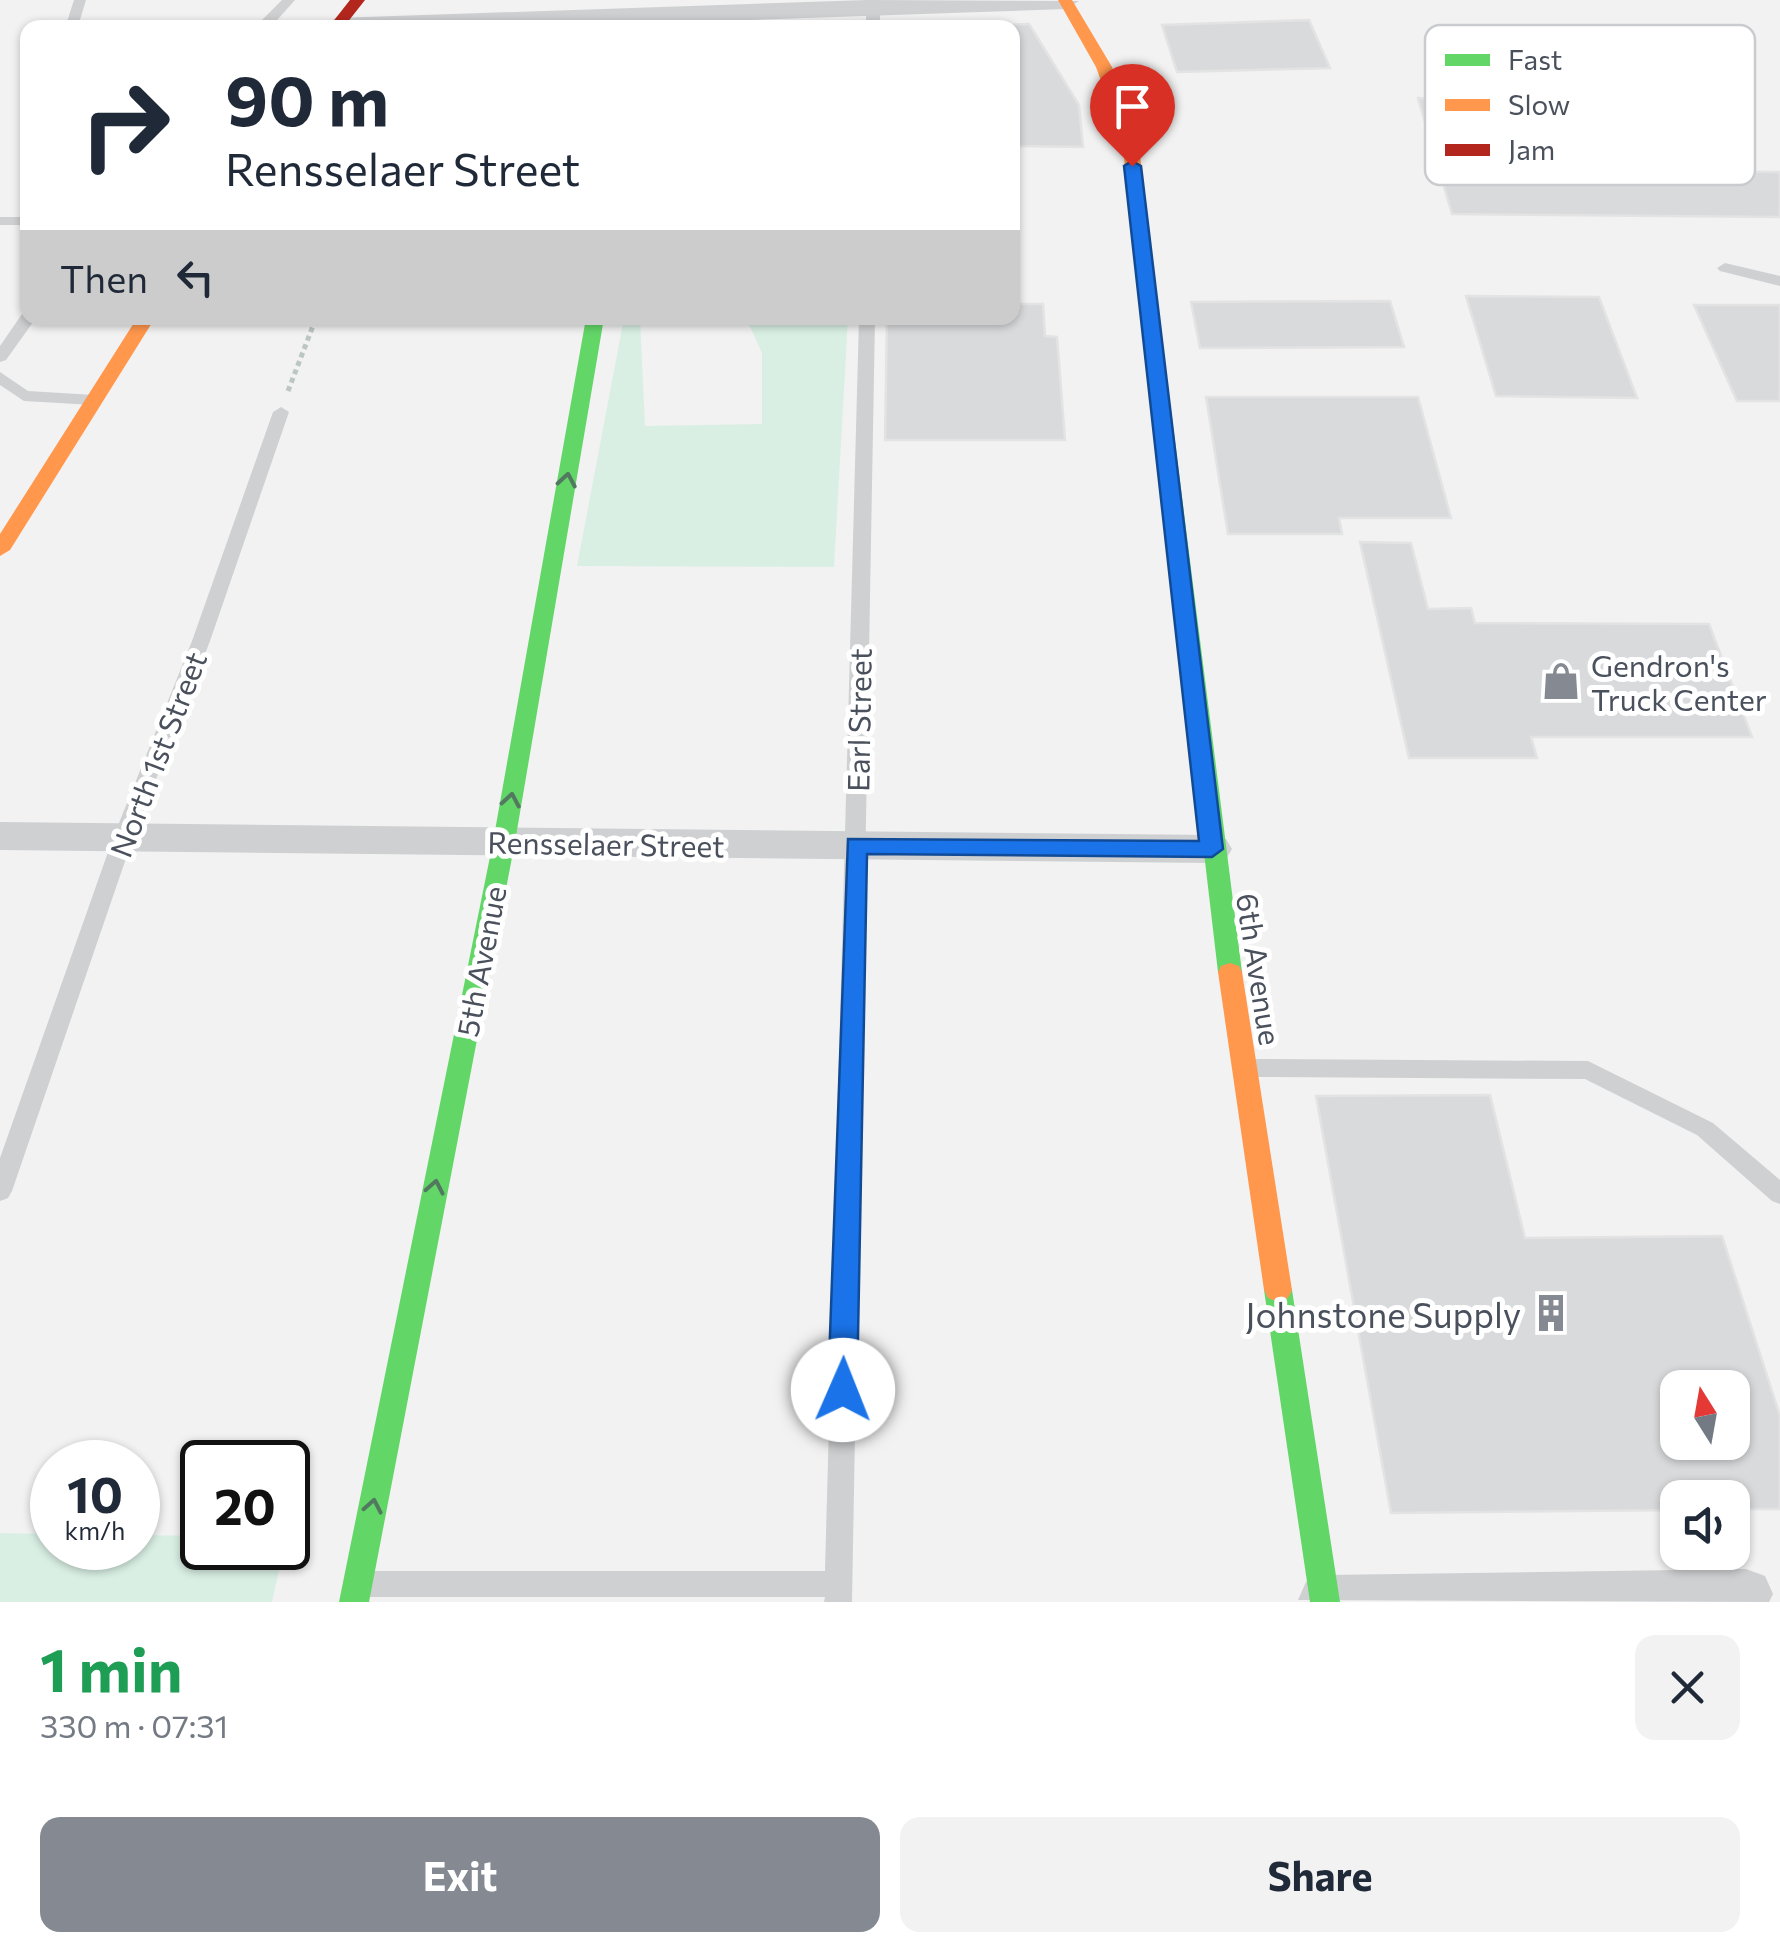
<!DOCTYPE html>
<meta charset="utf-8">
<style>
body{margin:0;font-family:Commissioner,sans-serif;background:#f2f2f3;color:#1f2937;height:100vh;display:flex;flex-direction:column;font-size:38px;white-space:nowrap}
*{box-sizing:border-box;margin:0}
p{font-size:32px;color:#747a83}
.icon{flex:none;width:55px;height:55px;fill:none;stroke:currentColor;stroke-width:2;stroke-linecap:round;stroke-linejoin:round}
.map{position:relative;height:1602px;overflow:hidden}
.side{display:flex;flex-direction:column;background:#fff;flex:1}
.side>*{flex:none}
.hud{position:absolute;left:20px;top:20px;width:1000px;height:305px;border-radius:20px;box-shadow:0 2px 8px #0004;background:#fff;color:#1f2937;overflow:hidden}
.needle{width:65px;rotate:349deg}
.buttons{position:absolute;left:1660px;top:1370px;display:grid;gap:20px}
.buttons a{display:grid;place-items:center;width:90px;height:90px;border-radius:20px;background:#fff;box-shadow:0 2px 8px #0004;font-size:50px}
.speed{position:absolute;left:30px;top:1440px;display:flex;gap:20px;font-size:50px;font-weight:700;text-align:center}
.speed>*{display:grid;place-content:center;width:130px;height:130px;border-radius:50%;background:#fff;box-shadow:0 2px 8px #0004;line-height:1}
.speed small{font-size:25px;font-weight:400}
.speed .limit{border:5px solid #111;border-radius:15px;background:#fff;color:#111}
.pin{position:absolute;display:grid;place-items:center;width:85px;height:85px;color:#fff;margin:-102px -42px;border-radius:50% 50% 50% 0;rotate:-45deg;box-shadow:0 0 10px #0007}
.pin .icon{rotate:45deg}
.me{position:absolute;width:110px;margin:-55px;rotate:1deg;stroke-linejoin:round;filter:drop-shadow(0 0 8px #0008)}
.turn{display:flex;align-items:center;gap:35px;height:210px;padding:0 40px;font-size:45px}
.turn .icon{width:130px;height:130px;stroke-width:2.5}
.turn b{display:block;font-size:70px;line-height:85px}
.then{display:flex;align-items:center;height:95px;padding:0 40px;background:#0003;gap:20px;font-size:38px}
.round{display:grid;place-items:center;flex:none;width:105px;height:105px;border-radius:20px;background:#f2f2f3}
.headline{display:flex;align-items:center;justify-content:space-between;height:170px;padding:0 40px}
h1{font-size:60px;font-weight:700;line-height:75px;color:#1e9e55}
.primary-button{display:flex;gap:20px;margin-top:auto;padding:20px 40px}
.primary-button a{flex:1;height:115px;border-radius:20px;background:#858991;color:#fff;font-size:40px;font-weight:700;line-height:115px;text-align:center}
.primary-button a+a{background:#f2f2f3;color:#1f2937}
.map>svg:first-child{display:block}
</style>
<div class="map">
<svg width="1780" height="1602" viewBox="0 0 1780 1602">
<rect width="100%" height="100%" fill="#f2f2f2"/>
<path fill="#d9efe4" d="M624 318H640L645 426 762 424V353L746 318H848L834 567 577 566Z
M0 1533 52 1534V1548H138V1535L202 1536V1548H284L272 1602H0Z"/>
<path fill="#d9dadc" stroke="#e3e3e4" stroke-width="2.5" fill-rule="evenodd" d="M1309 20 1330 68 1177 72 1162 25Z
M1029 24 1079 105 1083 147 1012 146V28H927Z
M1466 90 1586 91 1589 99 1704 100 1728 150 1607 149 1603 137H1557L1570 170 1780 172V217L1452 214 1418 98 1469 99Z
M1466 296 1599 297 1637 398 1496 396Z
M1390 301 1404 347 1200 348 1191 302Z
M1012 304H1043L1045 336 1057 337 1065 440H885L887 318H1012Z
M1694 305H1780V401H1737Z
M1206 397H1418L1451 518H1339L1342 534H1228Z
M1360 542 1411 543 1428 609 1471 608 1475 623 1709 624 1752 737H1531L1537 758H1409Z
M1490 1095 1525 1238 1722 1236 1780 1416V1509H1732V1498H1678V1510L1391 1513 1316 1096ZM1678 1388H1732V1442H1678Z"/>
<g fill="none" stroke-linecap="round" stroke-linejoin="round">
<path stroke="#bcc6c4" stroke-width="5" stroke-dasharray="5 4" stroke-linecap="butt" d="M288 391 316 318"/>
<path fill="#ced0d2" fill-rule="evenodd" d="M74 0H86L79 23H259L282 0H295L270 28H65Z
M873 4 880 8V28H866V8Z
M0 217H28V225H0Z
M1725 263 1780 276V286L1720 271 1717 268Z
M28 312V318H36L6 360 0 362V346L22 314Z
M859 318H875L852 1602H824L825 1597H369L359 1593 356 1584 359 1575 369 1571H825Z
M0 372 28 391 94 395 102 400 94 405 24 401 0 385Z
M281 407 289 412 210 641 133 838 12 1191 8 1198 0 1201V1158L113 838 192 641 273 412Z
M1252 1059 1588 1061 1713 1123 1780 1180V1204L1772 1201 1697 1135 1585 1079 1252 1077 1244 1074 1241 1068 1244 1062Z"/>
<path fill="#ced0d2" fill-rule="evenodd" d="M867 0 1079 1 1066 9 522 28 323 26 336 18Z
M0 822 1212 835 1226 839 1232 849 1226 859 1212 863 0 850Z
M1746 1569 1765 1576 1773 1594 1769 1602 1298 1600 1306 1582 1325 1575Z"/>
<path fill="#63d668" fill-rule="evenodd" d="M1149 302 1158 307 1242 972 1239 978H1221L1218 972 1140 307Z
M586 318H604L515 842 369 1602H339L493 842Z
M1278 1278 1288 1282 1292 1290 1340 1602H1310L1264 1290 1268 1282Z"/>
<path fill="#ff974d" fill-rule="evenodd" d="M1058 0H1072L1112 67 1138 139 1158 307 1155 311H1143L1140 307 1122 139 1096 67Z
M137 318H155L10 550 0 556V534Z
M1230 963 1239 966 1242 972 1292 1290 1288 1298 1278 1302 1268 1298 1264 1290 1218 972 1221 966Z"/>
<path fill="#b3261e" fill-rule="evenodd" d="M350 0H365L343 28H328Z"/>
</g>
<defs><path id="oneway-chevron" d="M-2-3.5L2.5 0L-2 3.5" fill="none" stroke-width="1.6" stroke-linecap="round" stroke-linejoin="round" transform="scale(2.5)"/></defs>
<g stroke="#527960">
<use href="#oneway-chevron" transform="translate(567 480) rotate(-80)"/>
<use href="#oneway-chevron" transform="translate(511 800) rotate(-80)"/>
<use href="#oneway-chevron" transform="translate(435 1187) rotate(-79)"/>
<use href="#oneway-chevron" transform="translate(373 1506) rotate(-79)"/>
</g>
<path fill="#1a73e8" stroke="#114b97" stroke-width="2.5" d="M1132 161 1141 166 1223 849 1212 857 867 854 857 1390 853 1399 843 1403 833 1399 828 1390 848 839 1199 841 1124 166Z"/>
<defs>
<g id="shop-bare" transform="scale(3)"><path d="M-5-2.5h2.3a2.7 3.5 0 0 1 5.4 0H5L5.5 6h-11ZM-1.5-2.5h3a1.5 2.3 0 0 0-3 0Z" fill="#858991" stroke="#fff" stroke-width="2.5" paint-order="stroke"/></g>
<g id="building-bare" transform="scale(3)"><path d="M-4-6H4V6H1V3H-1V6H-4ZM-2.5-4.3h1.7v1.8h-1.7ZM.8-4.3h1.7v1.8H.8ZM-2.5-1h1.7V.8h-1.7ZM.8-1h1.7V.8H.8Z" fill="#858991" stroke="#fff" stroke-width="2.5" paint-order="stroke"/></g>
</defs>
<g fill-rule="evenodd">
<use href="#shop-bare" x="1561" y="681"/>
<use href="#building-bare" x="1551" y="1313"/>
</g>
<g text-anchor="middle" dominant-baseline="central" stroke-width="10" stroke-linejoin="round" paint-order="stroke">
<g font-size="30" fill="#4a515d" stroke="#fff" text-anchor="start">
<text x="1591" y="664">Gendron's<tspan x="1591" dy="34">Truck Center</tspan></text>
</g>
<g font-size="30" fill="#4a515d" stroke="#fff">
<text transform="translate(858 720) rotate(-89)">Earl Street</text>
<text transform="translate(157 754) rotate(-69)">North 1st Street</text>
<text transform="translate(606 843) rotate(1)">Rensselaer Street</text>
<text transform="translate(480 961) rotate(-79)">5th Avenue</text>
<text transform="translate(1260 969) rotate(81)">6th Avenue</text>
</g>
<g font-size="35" fill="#4a515d" stroke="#fff" text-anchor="end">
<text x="1521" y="1313">Johnstone Supply</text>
</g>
</g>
<rect x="1425" y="25" width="330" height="160" rx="15" fill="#fff" stroke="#c9cbce" stroke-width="2.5"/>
<rect x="1445" y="54" width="45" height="12" fill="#63d668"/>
<rect x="1445" y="99" width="45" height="12" fill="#ff974d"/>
<rect x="1445" y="144" width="45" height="12" fill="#b3261e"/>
<g font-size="28" fill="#4a515d">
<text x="1508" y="70">Fast</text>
<text x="1508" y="115">Slow</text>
<text x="1508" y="160">Jam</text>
</g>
</svg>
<div class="buttons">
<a><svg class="needle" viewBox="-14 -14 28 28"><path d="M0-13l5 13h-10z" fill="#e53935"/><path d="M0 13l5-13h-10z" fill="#747a83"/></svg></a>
<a><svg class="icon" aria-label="sound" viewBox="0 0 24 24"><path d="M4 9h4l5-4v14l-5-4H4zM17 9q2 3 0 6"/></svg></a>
</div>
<div class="speed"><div>10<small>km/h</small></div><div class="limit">20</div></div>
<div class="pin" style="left:1132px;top:166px;background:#d93025"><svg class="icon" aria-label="arrive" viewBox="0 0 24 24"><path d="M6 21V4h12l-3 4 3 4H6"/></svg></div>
<svg class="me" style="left:843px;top:1390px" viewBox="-20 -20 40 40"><circle r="19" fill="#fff"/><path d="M0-13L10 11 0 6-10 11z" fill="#1a73e8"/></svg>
<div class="hud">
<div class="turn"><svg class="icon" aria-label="right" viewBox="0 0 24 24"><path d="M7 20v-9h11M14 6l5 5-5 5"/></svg><div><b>90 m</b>Rensselaer Street</div></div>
<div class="then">Then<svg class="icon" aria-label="left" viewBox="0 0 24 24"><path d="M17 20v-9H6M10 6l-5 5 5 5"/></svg></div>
</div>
</div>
<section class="side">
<div class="headline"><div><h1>1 min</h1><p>330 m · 07:31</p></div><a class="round"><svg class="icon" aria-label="close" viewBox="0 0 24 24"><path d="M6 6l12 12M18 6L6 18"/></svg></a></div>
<div class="primary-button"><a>Exit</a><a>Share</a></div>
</section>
